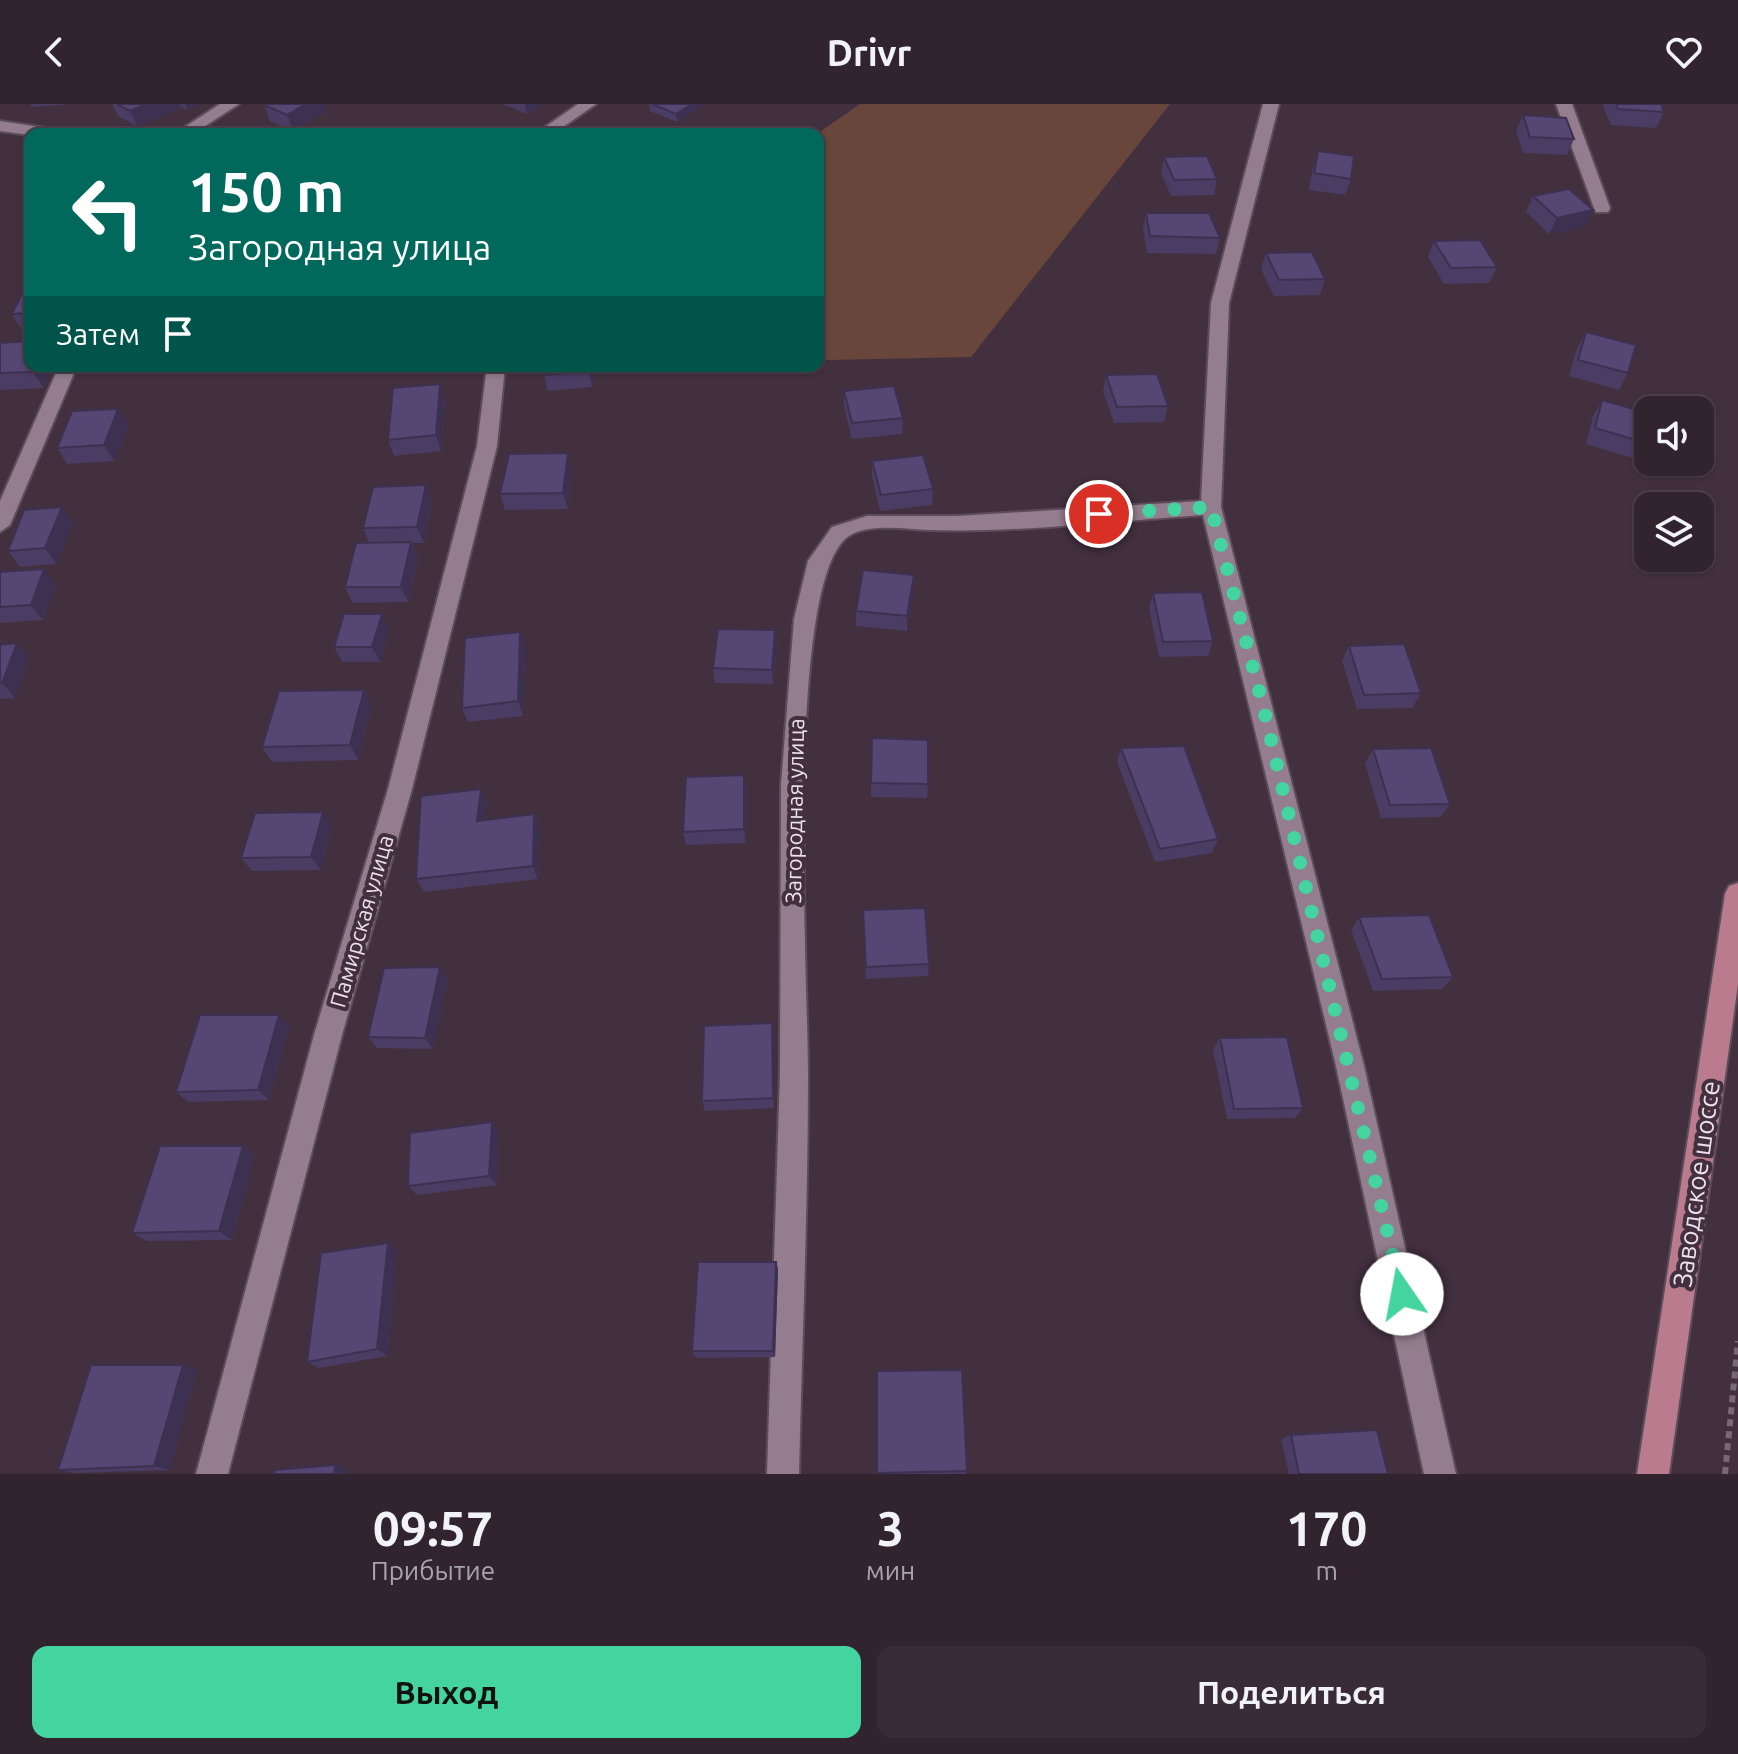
<!DOCTYPE html>
<html lang="ru">
<meta charset="utf-8">
<style>
body{margin:0;font-family:Ubuntu,sans-serif;background:#3a2c37;color:#f1f3f6;height:100vh;display:flex;flex-direction:column;font-size:30px;white-space:nowrap}
*{box-sizing:border-box;margin:0}
p{font-size:26px;color:#a8a4aa}
.icon{flex:none;width:44px;height:44px;fill:none;stroke:currentColor;stroke-width:2;stroke-linecap:round;stroke-linejoin:round}
.map{position:relative;height:1370px;overflow:hidden}
.details{display:flex;flex-direction:column;background:#32242f;flex:1}
.details>*{flex:none}
.guide{position:absolute;left:24px;top:24px;width:800px;height:244px;border-radius:16px;box-shadow:0 2px 6px #0004,0 0 0 2px #4d414b;background:#00695c;color:#fff;overflow:hidden}
.buttons{position:absolute;left:1634px;top:292px;display:grid;gap:16px}
.buttons a{display:grid;place-items:center;width:80px;height:80px;border-radius:16px;background:#32242f;box-shadow:0 2px 6px #0004,0 0 0 2px #4d414b;font-size:40px}
.pin{position:absolute;display:grid;place-items:center;width:68px;height:68px;color:#fff;margin:-34px;border:4px solid #fff;border-radius:50%;box-shadow:0 2px 8px #0007}
.me{position:absolute;width:88px;margin:-44px;rotate:348deg;stroke-linejoin:round;filter:drop-shadow(0 0 6px #0008)}
.turn{display:flex;align-items:center;gap:28px;height:168px;padding:0 32px;font-size:36px}
.turn .icon{width:104px;height:104px;stroke-width:2.5}
.turn b{display:block;font-size:56px;line-height:68px}
.then{display:flex;align-items:center;height:76px;padding:0 32px;background:#0003;gap:16px;font-size:30px}
.eta{display:flex;justify-content:space-evenly;align-items:center;height:136px;text-align:center}
.eta b{font-size:48px;font-weight:700;line-height:56px}
.primary-button{display:flex;gap:16px;margin-top:auto;padding:16px 32px}
.primary-button a{flex:1;height:92px;border-radius:16px;background:#43d4a0;color:#111;font-size:32px;font-weight:700;line-height:92px;text-align:center}
.primary-button a+a{background:#3a2c37;color:#f1f3f6}
header{display:flex;justify-content:space-between;align-items:center;height:104px;padding:0 32px;background:#32242f;font-size:36px;font-weight:700}
.map>svg:first-child{display:block}
</style>
<header><svg class="icon" aria-label="back" viewBox="0 0 24 24"><path d="M15 5l-7 7 7 7"/></svg>Drivr<svg class="icon" aria-label="heart" viewBox="0 0 24 24"><path d="M12 20l-8-8c-3-5 5-10 8-4 3-6 11-1 8 4z"/></svg></header>
<div class="map">
<svg width="1738" height="1370" viewBox="0 0 1738 1370">
<rect width="100%" height="100%" fill="#43303f"/>
<path fill="#68463b" d="M860 0H1170L971 253 828 256 818 255 817 30Z"/>
<g fill="none" stroke-linecap="round" stroke-linejoin="round">
<g stroke="#5c4c59" stroke-width="4">
<path id="minor" d="M220 0H239L193 30H174Z
M578 0H596L553 30H535Z
M1263 0H1279L1229 199 1221 403 1364 962 1456 1370H1424L1336 962 1203 411C1112 417 1019 429 928 426 906 425 863 418 845 435 785 492 808 876 808 971 808 1104 802 1237 799 1370H767L780 970 781 681 794 515 808 457 832 423 867 412H958L1201 397 1211 199Z
M1556 0H1572L1610 104 1608 108H1596L1594 104Z
M0 17 53 25 61 30 30 31 0 27Z
M59 262H77L10 421 0 428V397Z
M487 262H505L497 342 412 685 342 931 228 1370H196L314 931 388 685 477 342Z"/>
</g>
<g stroke="#5c4c59" stroke-width="4">
<path id="major" d="M1738 779V880L1669 1370H1637L1725 790 1729 782Z"/>
</g>
<path stroke="#786875" stroke-width="6" stroke-dasharray="7 5" stroke-linecap="butt" d="M1725 1370 1738 1237"/>
<use href="#minor" fill="#937d8e" fill-rule="evenodd"/>
<use href="#major" fill="#b97b8d" fill-rule="evenodd"/>
</g>
<path fill="#4a3c63" d="M30 0H72L32 3Z
M112 0H200L187 6 181 3 138 23 118 12Z
M503 0H544L527 10Z
M649 0H702V2L677 18 650 7Z
M1604 0H1661L1664 8 1656 24 1611 21 1603 2Z
M264 1 327 7 293 27 270 17Z
M1523 11 1574 35 1567 51 1523 49 1516 27Z
M1318 47 1351 75 1345 91 1309 86 1313 63Z
M1164 53 1217 75 1214 91 1171 92 1161 69Z
M1533 92 1593 106 1585 123 1549 130 1526 108Z
M1146 109 1220 134 1216 150 1147 149 1143 125Z
M1434 137 1497 163 1489 179 1444 180 1428 153Z
M1266 149 1325 175 1320 191 1274 192 1261 165Z
M30 185V226H22L12 210Z
M1586 228 1628 269 1619 286 1569 272 1577 244Z
M0 239 30 262H53L44 284 0 286Z
M407 262H455V266L410 270Z
M593 262 592 283 548 287 544 271Z
M1106 271 1168 302 1164 318 1114 319 1103 287Z
M440 280 445 296 441 347 394 352 388 336Z
M844 287 903 314 902 330 852 335 844 303Z
M1602 296 1643 338 1633 354 1586 340 1593 312Z
M118 305 128 321 114 357 67 360 57 344Z
M872 357 933 385 932 401 880 407 872 373Z
M572 365 568 405 505 406 500 390Z
M432 397 424 439H412L418 454 408 498 352 499 345 483 369 439 363 424Z
M73 419 57 460 20 463 8 447Z
M0 468 56 481 43 516 0 519Z
M914 471 913 486 907 527 856 522V507Z
M1153 489 1213 537 1208 552 1159 553 1149 504Z
M389 526 380 558H342L334 543Z
M775 526 777 541 773 580 715 579 713 564Z
M520 528 525 543 523 612 468 618 462 604Z
M0 541 29 554 15 594 0 595Z
M1349 542 1421 589 1412 604 1357 605 1342 557Z
M364 586 372 601 358 656 272 658 262 643Z
M872 634 928 680 927 694 871 693Z
M1121 644 1218 735 1212 749 1155 758 1117 658Z
M1373 645 1450 700 1441 713 1381 714 1365 659Z
M744 671 746 685V739L686 741 683 728Z
M481 685 487 699 485 716 534 710 540 724 538 775 424 788 416 775Z
M332 722 321 766 252 767 241 754Z
M863 806 929 860 928 872 866 875Z
M1359 813 1453 873 1442 885 1373 887 1351 826Z
M440 863 448 875 433 945 377 944 368 933Z
M772 919 774 930V1004L705 1007 702 997Z
M289 923 269 996 189 998 176 988Z
M1220 934 1303 1004 1295 1014 1227 1015 1213 945Z
M499 1028 497 1081 417 1091 408 1082Z
M243 1042 255 1052 232 1136 147 1137 132 1129Z
M388 1139 397 1147 388 1252 319 1264 307 1258Z
M776 1158 778 1165 775 1253 696 1254 692 1247Z
M183 1261 197 1266 170 1366 76 1369 58 1366Z
M877 1267 967 1367 966 1370H877Z
M1291 1331 1388 1370H1289L1281 1335Z"/>
<path fill="#3c3150" d="M145 0H179L181 3 138 23 130 7Z
M185 0H200L187 6Z
M306 0H325L327 7 293 27 287 11Z
M525 0H544L527 10Z
M692 0H702V2L677 18 676 10Z
M1593 106 1585 123 1549 130 1557 114Z
M36 262H53L44 284 33 268Z
M589 262H593L592 283 589 267Z
M440 280 445 296 441 347 436 331Z
M118 305 128 321 114 357 104 341Z
M568 349 572 365 568 405 563 389Z
M426 381 432 397 424 439 417 423Z
M62 403 73 419 57 460 45 444Z
M411 438 418 454 408 498 401 483Z
M44 465 56 481 43 516 31 501Z
M914 471 913 486 907 527V512Z
M382 510 389 526 380 558 372 543Z
M775 526 777 541 773 580 772 566Z
M520 528 525 543 523 612 518 597Z
M17 539 29 554 15 594 2 579Z
M364 586 372 601 358 656 350 641Z
M744 671 746 685V739L744 725Z
M481 685 487 699 484 730 477 717Z
M323 708 332 722 321 766 311 753Z
M534 710 540 724 538 775 533 762Z
M440 863 448 875 433 945 425 934Z
M279 911 289 923 269 996 258 986Z
M772 919 774 930V1004L773 994Z
M492 1018 499 1028 497 1081 489 1072Z
M243 1042 255 1052 232 1136 219 1127Z
M388 1139 397 1147 388 1252 377 1245Z
M776 1158 778 1165 775 1253 773 1247Z
M183 1261 197 1266 170 1366 154 1362Z
M335 1361 347 1364 346 1370H334Z"/>
<path fill="#564673" stroke="#3c3150" stroke-width="2" d="M117 0H145L130 7Z
M266 0H306L287 11 264 1Z
M652 0H692L676 10Z
M1616 0H1661L1664 8 1618 5Z
M1523 11 1566 14 1574 35 1530 33Z
M1318 47 1354 52 1351 75 1314 69Z
M1207 52 1217 75 1174 76 1164 53Z
M1569 85 1593 106 1557 114 1533 92Z
M1146 109H1209L1220 134 1150 132Z
M1480 136 1497 163 1451 164 1434 137Z
M1312 148 1325 175 1279 176 1266 149Z
M24 185H30V209L12 210Z
M1586 228 1636 241 1628 269 1578 256Z
M30 237V262H36L33 268 0 269V239Z
M544 262H589V267L544 271Z
M1157 270 1168 302 1117 303 1106 271Z
M440 280 436 331 388 336 393 284Z
M894 282 903 314 852 319 844 287Z
M1602 296 1648 309V317L1643 338 1595 324Z
M118 305 104 341 57 344 72 307Z
M568 349 563 389 500 390 509 350Z
M923 351 933 385 881 391 872 357Z
M426 381 417 423 363 424 373 383Z
M62 403 45 444 8 447 24 406Z
M411 438 401 483H345L356 439Z
M44 465 31 501 0 503V468Z
M863 466 914 471 907 512 856 507Z
M1202 488 1213 537 1163 538 1153 489Z
M344 510H382L372 543H334Z
M718 525 775 526 772 566 713 564Z
M520 528 518 597 462 604 465 534Z
M17 539 2 579H0V541Z
M1404 540 1421 589 1364 591 1349 542Z
M364 586 350 641 262 643 279 587Z
M872 634 928 636V680L871 679Z
M1184 642 1218 735 1160 745 1121 644Z
M1431 644 1450 700 1390 701 1373 645Z
M744 671V725L683 728 686 673Z
M481 685 477 717 534 710 533 762 416 775 421 692Z
M323 708 311 753 241 754 255 709Z
M925 804 929 860 866 863 863 806Z
M1429 811 1453 873 1382 875 1359 813Z
M440 863 425 934 368 933 384 864Z
M200 911H279L258 986 176 988Z
M772 919 773 994 702 997 704 922Z
M1287 933 1303 1004 1234 1005 1220 934Z
M492 1018 489 1072 408 1082 410 1029Z
M160 1042H243L219 1127 132 1129Z
M388 1139 377 1245 307 1258 321 1149Z
M698 1158H776L773 1247H692Z
M91 1261H183L154 1362 58 1366Z
M962 1266 967 1367 877 1369V1267Z
M1377 1326 1388 1370H1299L1291 1331Z
M335 1361 334 1370H274L275 1366Z"/>
<g fill="none" stroke-linecap="round" stroke-linejoin="round">
<path stroke="#43d4a0" stroke-width="14" stroke-dasharray="0 25.2" d="M1099 410 1211 403 1263 602 1402 1190"/>
</g>
<g text-anchor="middle" dominant-baseline="central" stroke-width="8" stroke-linejoin="round" paint-order="stroke">
<g font-size="22" fill="#ede1ea" stroke="#43303f">
<text transform="translate(794 707) rotate(-89)">Загородная улица</text>
<text transform="translate(361 817) rotate(-74)">Памирская улица</text>
</g>
<g font-size="26" fill="#ede1ea" stroke="#43303f">
<text transform="translate(1696 1080) rotate(-82)">Заводское шоссе</text>
</g>
</g>
</svg>
<div class="buttons">
<a><svg class="icon" aria-label="sound" viewBox="0 0 24 24"><path d="M4 9h4l5-4v14l-5-4H4zM17 9q2 3 0 6"/></svg></a>
<a><svg class="icon" aria-label="layers" viewBox="0 0 24 24"><path d="M12 4l9 5-9 5-9-5zM3 14l9 5 9-5"/></svg></a>
</div>
<div class="pin" style="left:1099px;top:410px;background:#d93025"><svg class="icon" aria-label="arrive" viewBox="0 0 24 24"><path d="M6 21V4h12l-3 4 3 4H6"/></svg></div>
<svg class="me" style="left:1402px;top:1190px" viewBox="-20 -20 40 40"><circle r="19" fill="#fff"/><path d="M0-13L10 11 0 6-10 11z" fill="#43d4a0"/></svg>
<div class="guide">
<div class="turn"><svg class="icon" aria-label="left" viewBox="0 0 24 24"><path d="M17 20v-9H6M10 6l-5 5 5 5"/></svg><div><b>150 m</b>Загородная улица</div></div>
<div class="then">Затем<svg class="icon" aria-label="arrive" viewBox="0 0 24 24"><path d="M6 21V4h12l-3 4 3 4H6"/></svg></div>
</div>
</div>
<section class="details">
<div class="eta">
<div><b>09:57</b><p>Прибытие</p></div>
<div><b>3</b><p>мин</p></div>
<div><b>170</b><p>m</p></div>
</div>
<div class="primary-button"><a>Выход</a><a>Поделиться</a></div>
</section>
